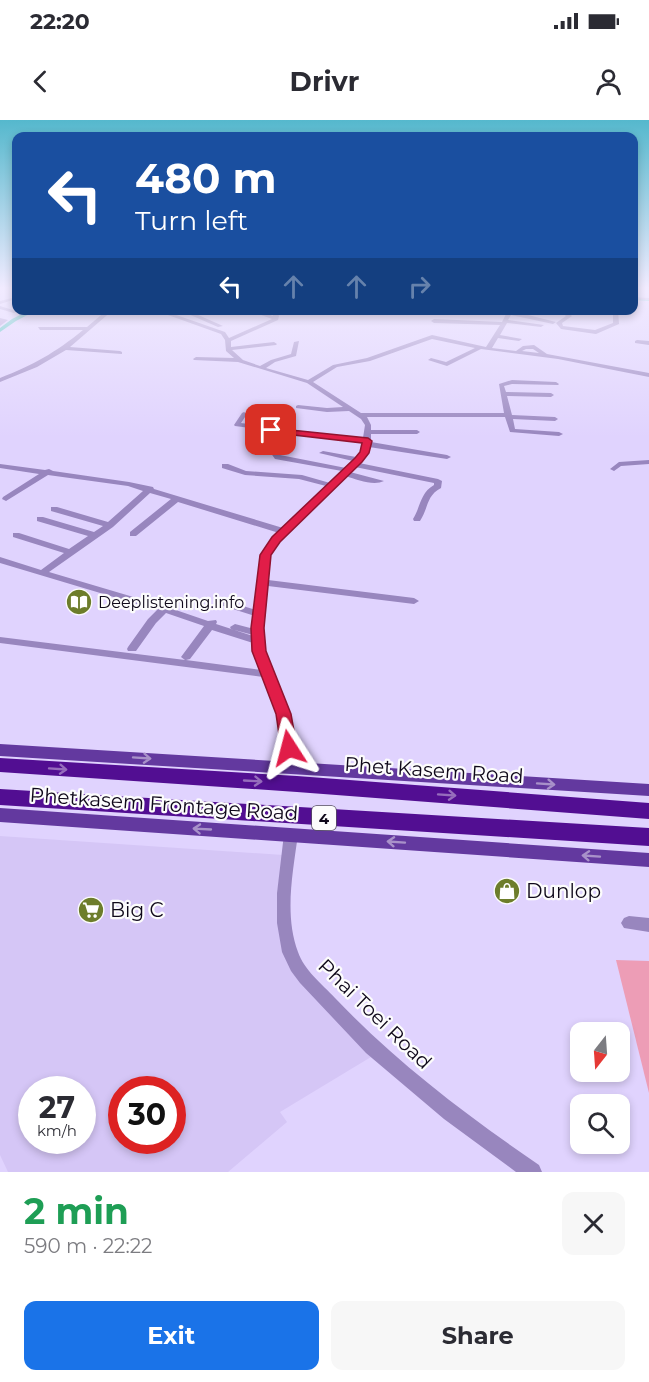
<!DOCTYPE html>
<meta charset="utf-8">
<style>
body{margin:0;font-family:Montserrat,sans-serif;background:#f7f7f7;color:#2b2b33;height:100vh;display:flex;flex-direction:column;font-size:22px;white-space:nowrap}
*{box-sizing:border-box;margin:0}
p{font-size:20px;color:#7c7c81}
.icon{flex:none;width:33px;height:33px;fill:none;stroke:currentColor;stroke-width:2;stroke-linecap:round;stroke-linejoin:round}
.map{position:relative;height:1052px;overflow:hidden}
.panel{display:flex;flex-direction:column;background:#fff;flex:1}
.panel>*{flex:none}
.banner{position:absolute;left:12px;top:12px;width:626px;height:183px;border-radius:12px;box-shadow:0 3px 9px #0003;background:#1a4fa0;color:#fff;overflow:hidden}
.needle{width:39px;rotate:197deg}
.fabs{position:absolute;left:570px;top:902px;display:grid;gap:12px}
.fabs a{display:grid;place-items:center;width:60px;height:60px;border-radius:12px;background:#fff;box-shadow:0 3px 9px #0003;font-size:30px}
.speed{position:absolute;left:18px;top:956px;display:flex;gap:12px;font-size:30px;font-weight:700;text-align:center}
.speed>*{display:grid;place-content:center;width:78px;height:78px;border-radius:50%;background:#fff;box-shadow:0 3px 9px #0003;line-height:1}
.speed small{font-size:15px;font-weight:400}
.speed .limit{border:9px solid #d22;background:#fff;color:#111}
.pin{position:absolute;display:grid;place-items:center;width:51px;height:51px;color:#fff;margin:-26px;border-radius:12px;box-shadow:0 3px 9px #0006}
.me{position:absolute;width:66px;margin:-33px;rotate:351deg;stroke-linejoin:round;filter:drop-shadow(0 0 4px #0008)}
.turn{display:flex;align-items:center;gap:21px;height:126px;padding:0 24px;font-size:27px}
.turn .icon{width:78px;height:78px;stroke-width:2.5}
.turn b{display:block;font-size:42px;line-height:51px}
.lanes{display:flex;align-items:center;height:57px;padding:0 24px;background:#0003;justify-content:center;gap:30px;direction:ltr}
.lanes .off{opacity:.35}
.round{display:grid;place-items:center;flex:none;width:63px;height:63px;border-radius:12px;background:#f7f7f7}
.summary{display:flex;align-items:center;justify-content:space-between;height:102px;padding:0 24px}
h1{font-size:36px;font-weight:700;line-height:45px;color:#1e9e55}
.primary-button{display:flex;gap:12px;margin-top:auto;padding:12px 24px}
.primary-button a{flex:1;height:69px;border-radius:12px;background:#1a73e8;color:#fff;font-size:24px;font-weight:700;line-height:69px;text-align:center}
.primary-button a+a{background:#f7f7f7;color:#2b2b33}
.status{display:flex;justify-content:space-between;align-items:center;height:42px;padding:0 30px;background:#fff;direction:ltr}
.status svg{height:16px;fill:currentColor}
header{display:flex;justify-content:space-between;align-items:center;height:78px;padding:0 24px;background:#fff;font-size:27px;font-weight:700}
.map>svg:first-child{display:block}
</style>
<div class="status"><b>22:20</b><svg viewBox="0 0 49 12"><path d="M0 12V9h3v3zM5 12V6h3v6zM10 12V3h3v9zM15 12V0h3v12zM26 1h20v11H26zM47 4h2v5h-2z"/></svg></div>
<header><svg class="icon" aria-label="back" viewBox="0 0 24 24"><path d="M15 5l-7 7 7 7"/></svg>Drivr<svg class="icon" aria-label="person" viewBox="0 0 24 24"><circle cx="12" cy="8" r="4"/><path d="M4 21q1-7 8-7t8 7"/></svg></header>
<div class="map">
<svg width="649" height="1052" viewBox="0 0 649 1052">
<rect width="100%" height="100%" fill="#e0d3fe"/>
<path fill="#d5c6f6" fill-rule="evenodd" d="M0 716 283 735 277 772 291 851 371 937 280 992 287 1002 228 1052H8L0 1035ZM32 969H82V1020H32ZM122 969H172V1020H122Z"/>
<path fill="#ed9db6" d="M616 840 649 841V973Z"/>
<g fill="none" stroke-linecap="round" stroke-linejoin="round">
<path fill="#19bda5" fill-rule="evenodd" d="M633 178 649 179V181L633 180Z
M30 190H37L16 201 0 212V208L12 199Z"/>
<path fill="#9886be" fill-rule="evenodd" d="M16 177V179L0 184V181Z
M633 177 649 178V180L633 179Z
M0 186 16 191V192L14 193 0 189Z
M107 190H113L70 227 120 231 122 232V234L66 230 37 247 0 262V258C33 245 55 233 83 210H40L38 207H87Z
M154 190H162L225 212 229 218 272 199 248 190H256L273 196 270 190H275L279 196 278 200 231 221V227L274 222 277 224 276 225 232 230 243 240 260 246 271 240 291 234 294 222 299 221 296 236 275 242 266 248 308 260 333 245 367 238 432 215 486 227 500 205 434 203 431 201 434 199 502 202 508 190 556 202 553 204 511 195 508 200 544 205 541 207 507 203 500 215 522 219 519 221 498 218 492 228 516 231 523 226 534 225 547 234 649 253V257L558 239 481 229 447 246 428 240 431 238 446 242 475 228 432 219 370 241 337 247 313 262 361 293H504L499 264 512 260 556 262 559 264 558 265 512 264 504 266 506 272 551 273 554 275 551 277 507 276 512 295 555 297 558 299 555 301 513 299 515 309 559 312 563 314 559 316 510 312 505 297H367L371 305V310H417L420 312 417 314H371V322L447 335 451 337 447 339 369 327V333L359 343 438 359 442 361 441 368C426 376 429 387 420 401H414L413 399C421 386 420 373 434 365V363L355 347 350 352 384 361C374 366 357 360 346 356L279 422 271 435 268 460 414 478 419 481 414 484 268 466 263 521 264 531 289 594 295 628 302 649 300 652 296 654 292 652C282 633 283 612 277 593 273 581 268 569 263 557L0 523V517L185 540 181 537 204 506 166 493 156 503 136 531H128L127 529 128 527 148 499 157 490 0 443V437L41 450 64 433 13 417V413H19L69 429 88 416 37 401V397H43L94 412 103 406 51 391V387H57L108 402 143 371 128 366 48 355 6 381 2 379 3 377 39 354 0 348V344L45 350 49 349 53 351 129 362 153 367 154 369 283 408 326 366 299 359 245 355 222 348V344H228L246 351 302 355 330 363 342 351 275 339 268 329 275 327 280 335 346 348 353 341 319 333 323 331 356 337 361 332 363 322 235 306 234 305 242 293 244 292 247 294 241 303 270 307 282 296 285 298 277 308 363 318 365 305 361 299 349 291 327 292 296 288V286L298 285 327 288 343 287 307 263 238 242 194 240 193 239 196 237 234 238 226 231 225 220 221 214ZM526 229H533L539 233 522 231ZM150 373 171 379 130 412V416H136L178 382 279 413 261 435 259 460 257 462 259 464 256 490 220 479 215 482 217 484 255 496 254 509 235 504 230 507 231 509 253 515V516L216 504 217 502 216 500 208 501 167 487 49 452 113 407ZM212 510 253 523 254 531 261 550 186 540 190 539Z
M179 190H187L223 206 218 207Z
M559 190H565L572 196 562 203 563 206 595 210 613 203V190H618L619 204 596 214 561 209 556 203 566 196Z
M0 198 8 200 0 206Z
M637 220 649 221V225L635 223V221Z
M649 340V344L621 346 614 351 610 349 619 342Z
M291 709 296 710 298 714C293 752 284 795 298 832 304 850 322 864 335 878 396 942 466 995 539 1045L542 1052H516L444 999 366 933 300 863 291 851 282 832 277 803V773L284 714 286 710Z
M629 796 649 798V812L624 808 621 803 624 798Z"/>
<path fill="#63399f" fill-rule="evenodd" d="M0 624 649 664V676L0 636Z
M0 688 649 733V747L0 702Z"/>
<path fill="#520e92" fill-rule="evenodd" d="M0 638 297 656 649 683V699L297 672 0 652Z
M0 669 649 708V726L0 685Z"/>
</g>
<defs><path id="oneway-shaft" d="M-6 0H5M1.5-3L5.5 0L1.5 3" fill="none" stroke-width="1.6" stroke-linecap="round" stroke-linejoin="round" transform="scale(1.5)"/></defs>
<g stroke="#a891c9">
<use href="#oneway-shaft" transform="translate(142 638) rotate(4)"/>
<use href="#oneway-shaft" transform="translate(546 664) rotate(4)"/>
<use href="#oneway-shaft" transform="translate(202 709) rotate(-177)"/>
<use href="#oneway-shaft" transform="translate(396 722) rotate(-176)"/>
<use href="#oneway-shaft" transform="translate(591 736) rotate(-176)"/>
</g>
<g stroke="#966dbc">
<use href="#oneway-shaft" transform="translate(58 649) rotate(4)"/>
<use href="#oneway-shaft" transform="translate(253 661) rotate(3)"/>
<use href="#oneway-shaft" transform="translate(447 675) rotate(4)"/>
</g>
<linearGradient id="sky" x2="0" y2="1"><stop stop-color="#55b8cd"/><stop offset="0.53" stop-color="#f1ebff"/><stop offset="1" stop-color="#f1ebff" stop-opacity="0"/></linearGradient>
<rect width="649" height="317" fill="url(#sky)"/>
<path fill="#e11d48" stroke="#92132f" stroke-width="1.5" d="M271 308 368 318 372 321 369 333 362 342 280 422 271 435 264 508 266 531 291 594 297 628 294 632H283L281 628 276 594 252 531 251 508 260 435 272 417 355 338 360 332 362 323 268 312 267 310Z"/>
<defs>
<g id="library-disc" transform="scale(1.35)"><circle r="9.5" fill="#6d7d2b" stroke="#fcfcfc"/><path d="M-6-4Q-3-5.5-.7-3.5V5Q-3 3-6 4ZM6-4Q3-5.5 .7-3.5V5Q3 3 6 4Z" fill="#fff"/></g>
<g id="shop-disc" transform="scale(1.35)"><circle r="9.5" fill="#6d7d2b" stroke="#fcfcfc"/><path d="M-5-2.5h2.3a2.7 3.5 0 0 1 5.4 0H5L5.5 6h-11ZM-1.5-2.5h3a1.5 2.3 0 0 0-3 0Z" fill="#fff"/></g>
<g id="supermarket-disc" transform="scale(1.35)"><circle r="9.5" fill="#6d7d2b" stroke="#fcfcfc"/><path d="M-6-5.5h2.5l.6 2H6L4.5 2H-2.5L-4.4-4H-6ZM-1.5 3.2a1.3 1.3 0 1 0 .1 0ZM3 3.2a1.3 1.3 0 1 0 .1 0Z" fill="#fff"/></g>
</defs>
<g fill-rule="evenodd">
<use href="#library-disc" x="79" y="482"/>
<use href="#shop-disc" x="507" y="771"/>
<use href="#supermarket-disc" x="91" y="790"/>
</g>
<g text-anchor="middle" dominant-baseline="central" stroke-width="4.5" stroke-linejoin="round" paint-order="stroke">
<rect fill="#fcfcfc" stroke="#56515e" stroke-width="1.5" x="312" y="686" width="24" height="24" rx="4.5"/>
<g font-size="15" font-weight="bold" fill="#0f081a">
<text x="324" y="698">4</text>
</g>
<g font-size="16" fill="#0f081a" stroke="#fcfcfc" text-anchor="start">
<text x="98" y="482">Deeplistening.info</text>
</g>
<g font-size="20" fill="#0f081a" stroke="#fcfcfc">
<text transform="translate(434 650) rotate(4)">Phet Kasem Road</text>
<text transform="translate(164 684) rotate(4)">Phetkasem Frontage Road</text>
<text transform="translate(375 894) rotate(44)">Phai Toei Road</text>
</g>
<g font-size="20" fill="#0f081a" stroke="#fcfcfc" text-anchor="start">
<text x="526" y="771">Dunlop</text>
<text x="110" y="790">Big C</text>
</g>
</g>
</svg>
<div class="fabs">
<a><svg class="needle" viewBox="-14 -14 28 28"><path d="M0-13l5 13h-10z" fill="#e53935"/><path d="M0 13l5-13h-10z" fill="#7c7c81"/></svg></a>
<a><svg class="icon" aria-label="search" viewBox="0 0 24 24"><circle cx="10" cy="10" r="6"/><path d="M15 15l6 6"/></svg></a>
</div>
<div class="speed"><div>27<small>km/h</small></div><div class="limit">30</div></div>
<div class="pin" style="left:271px;top:310px;background:#d93025"><svg class="icon" aria-label="arrive" viewBox="0 0 24 24"><path d="M6 21V4h12l-3 4 3 4H6"/></svg></div>
<svg class="me" style="left:289px;top:628px" viewBox="-20 -20 40 40"><path d="M0-17L14 15 0 8-14 15z" fill="#e11d48" stroke="#fff" stroke-width="4"/></svg>
<div class="banner">
<div class="turn"><svg class="icon" aria-label="left" viewBox="0 0 24 24"><path d="M17 20v-9H6M10 6l-5 5 5 5"/></svg><div><b>480 m</b>Turn left</div></div>
<div class="lanes"><svg class="icon" aria-label="left" viewBox="0 0 24 24"><path d="M17 20v-9H6M10 6l-5 5 5 5"/></svg><svg class="icon off" aria-label="ahead" viewBox="0 0 24 24"><path d="M12 20V5M6 11l6-6 6 6"/></svg><svg class="icon off" aria-label="ahead" viewBox="0 0 24 24"><path d="M12 20V5M6 11l6-6 6 6"/></svg><svg class="icon off" aria-label="right" viewBox="0 0 24 24"><path d="M7 20v-9h11M14 6l5 5-5 5"/></svg></div>
</div>
</div>
<section class="panel">
<div class="summary"><div><h1>2 min</h1><p>590 m · 22:22</p></div><a class="round"><svg class="icon" aria-label="close" viewBox="0 0 24 24"><path d="M6 6l12 12M18 6L6 18"/></svg></a></div>
<div class="primary-button"><a>Exit</a><a>Share</a></div>
</section>
